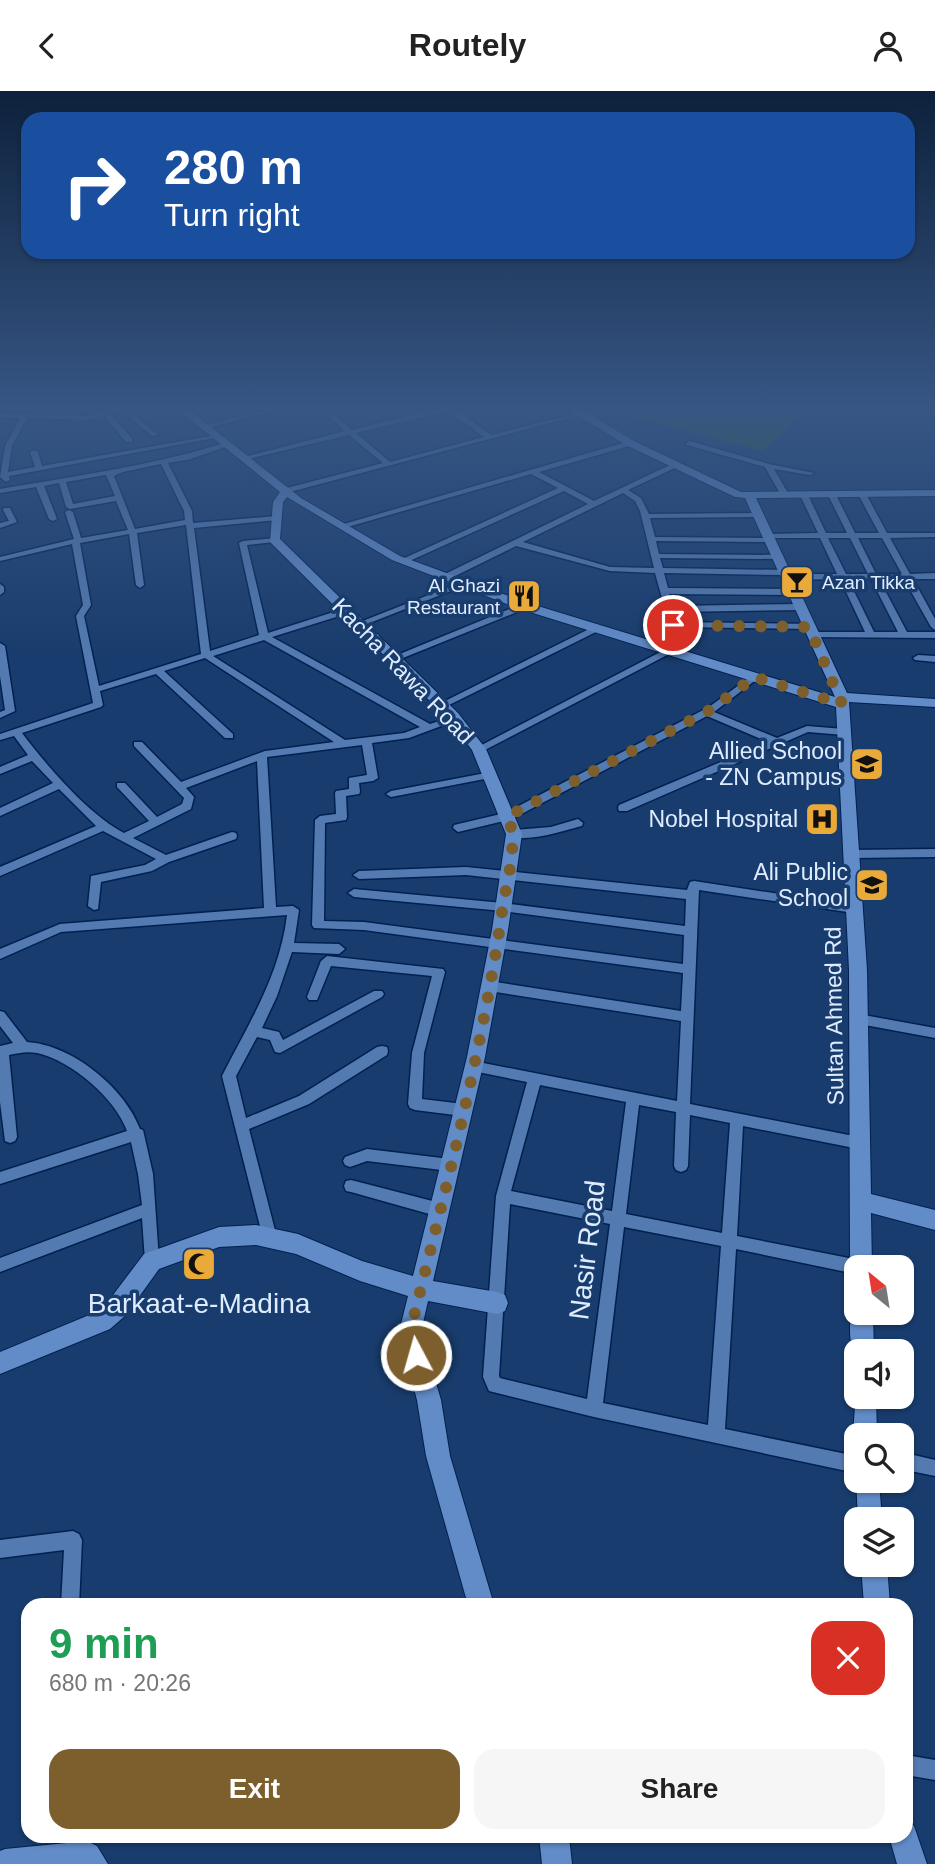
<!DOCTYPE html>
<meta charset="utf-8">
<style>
body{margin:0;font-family:Helvetica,sans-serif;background:#f6f6f6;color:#222;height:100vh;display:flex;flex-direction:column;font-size:26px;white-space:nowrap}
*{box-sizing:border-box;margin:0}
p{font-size:23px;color:#767676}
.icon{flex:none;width:38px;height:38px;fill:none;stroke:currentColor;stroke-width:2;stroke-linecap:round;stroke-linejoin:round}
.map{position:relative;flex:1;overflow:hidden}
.details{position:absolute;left:21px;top:1507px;width:892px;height:245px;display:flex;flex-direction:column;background:#fff;border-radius:21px;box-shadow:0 2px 5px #0004}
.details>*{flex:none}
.top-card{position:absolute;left:21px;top:21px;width:894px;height:147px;border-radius:21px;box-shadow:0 2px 5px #0004;background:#1a4fa0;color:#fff;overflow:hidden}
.needle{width:46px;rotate:330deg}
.buttons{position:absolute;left:844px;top:1164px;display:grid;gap:14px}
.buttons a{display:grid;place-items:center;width:70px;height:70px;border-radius:14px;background:#fff;box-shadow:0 2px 5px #0004;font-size:35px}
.pin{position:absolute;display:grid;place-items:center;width:60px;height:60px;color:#fff;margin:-30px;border:4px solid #fff;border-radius:50%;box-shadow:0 2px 7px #0007}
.me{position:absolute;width:77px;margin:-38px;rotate:354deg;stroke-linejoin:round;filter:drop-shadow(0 0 5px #0008)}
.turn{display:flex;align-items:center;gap:24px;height:147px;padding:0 28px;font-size:32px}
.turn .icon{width:91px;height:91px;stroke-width:2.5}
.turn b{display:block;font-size:49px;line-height:60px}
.round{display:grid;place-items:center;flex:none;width:74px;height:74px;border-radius:21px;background:#f6f6f6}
.summary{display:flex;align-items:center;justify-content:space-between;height:119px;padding:0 28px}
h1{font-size:42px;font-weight:700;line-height:52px;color:#1e9e55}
.primary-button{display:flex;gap:14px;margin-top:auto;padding:14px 28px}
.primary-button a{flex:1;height:80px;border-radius:21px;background:#7c5f2c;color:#fff;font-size:28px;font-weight:700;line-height:80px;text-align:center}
.primary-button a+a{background:#f6f6f6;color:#222}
header{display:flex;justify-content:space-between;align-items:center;height:91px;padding:0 28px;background:#fff;font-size:32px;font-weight:700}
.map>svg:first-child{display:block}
</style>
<header><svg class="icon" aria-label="back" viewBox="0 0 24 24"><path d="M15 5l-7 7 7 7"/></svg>Routely<svg class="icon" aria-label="person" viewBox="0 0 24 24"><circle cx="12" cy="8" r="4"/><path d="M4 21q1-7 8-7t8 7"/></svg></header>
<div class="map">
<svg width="935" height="1773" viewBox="0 0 935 1773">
<rect width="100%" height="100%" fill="#183c6d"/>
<path fill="#2f6017" d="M653 317H809L763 360 635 327Z"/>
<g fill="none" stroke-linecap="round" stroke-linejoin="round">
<g stroke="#002150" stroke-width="3">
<path id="street" d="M117 317H129L128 319 158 344 152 345 122 320 110 323 132 347V351H126L104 325 89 329 27 327 12 355 8 381 35 376 30 361 34 359 38 361 42 375 216 344 220 346 9 385 10 389 6 391 0 386 5 355 20 327 0 326V322L89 325Z
M272 317H285L203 338 200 336Z
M319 317H327L352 339 440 317H454L491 344 581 321 584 323 286 402 282 400 283 398 383 372 349 344 244 369 240 367 345 340ZM448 320 484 346 390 371 356 342Z
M630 350 634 352 633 354 539 381 594 410 674 372H677V376L628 399 641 407 649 423 758 422 762 424 758 426 650 427 655 446 765 447V443H768L818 442 800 404 804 402 808 404 826 442H847L828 404 832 402 836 404 855 442H879L858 403 865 401 887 442H935V446L890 447 910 483 935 482V488H913L935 528V539L931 536 904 488H879L907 541H935V547L810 546 809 544 813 541H865L840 488 786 489 783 488V484L664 482 668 497 793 498 797 501 793 504 669 503 673 515 800 513 804 516 800 519 674 521 677 531 812 533 813 535 809 538 670 536 655 482 610 480 516 455 447 489H441V485L588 413 564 400 405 472 398 470 558 397 531 383 344 437 337 435ZM623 402 635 410 640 420 654 477 610 476 523 451ZM773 447H820L837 483H788V480L785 479 663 477 660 467 777 468 781 466 777 464 659 463 656 450 770 451H773ZM828 447H850L868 483H846ZM858 447H882L902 483H876ZM848 488H871L898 541H874Z
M690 350 769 373 814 382 810 384 774 378 789 404 782 406 765 376 687 354 686 352Z
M224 352 231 354 191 368 168 372 192 420 193 432 277 425 281 427 277 429 194 437 210 560 259 544 239 452 243 450 277 447 278 449 274 451 247 454 268 542 343 518H349V522L272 546 430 633 455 625 460 628 409 647 372 652 378 687 373 690 359 692 360 701 359 703 346 705 347 726 346 729 325 732 324 830 364 831 683 873 684 844 503 820 354 806 348 802 354 798 503 812 685 835 686 808 466 784 359 788 353 784 359 780 466 776 687 799 690 791 694 790 858 815 860 818 854 822 699 799 690 1013 859 1046 864 1048 866 1052 864 1056 859 1058 743 1035 737 1145 859 1169 864 1171 867 1176H856V1183L736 1158 725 1338 856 1365V1382L594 1326 489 1300 483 1286 496 1105 527 991 473 980 468 979 466 975 468 971 473 970 677 1010 681 930 489 900 485 898 483 895 485 892 489 890 681 920 683 882 364 839 314 837 312 834 315 729 320 725 336 723 335 702 336 700 349 698V687L367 684 362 654 267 666 276 816 293 815 299 819 294 852 339 853 345 858 339 863 292 861 277 905 262 937 279 941 283 949 374 900H382L384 903 382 906 280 962 275 961 270 949 257 946 236 985 246 1027 299 1005 377 956 382 955 387 956 388 960 387 964 309 1013 249 1038 277 1147 275 1152 270 1154 265 1152 263 1147 222 985C249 932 280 884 287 824L61 841 0 868V858L60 833 264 817 257 670 186 697 194 706 191 718 133 747 166 764 232 741 236 742 237 745 236 748 169 771 152 780 101 791 98 818 94 819 88 815 91 785 145 774 156 768 103 740 0 785V776L96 735 59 698 0 725V717L53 692 32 670 0 683V676L28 664 14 645 0 649V643L93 612 76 525 83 514 72 453 0 470V466L74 448 65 421 69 419 73 421 81 447 128 439 116 410 70 418 66 416 59 392 44 395 57 428 53 430 49 428 36 396 0 402V398C75 385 151 375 224 352ZM161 373 184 420 185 429 135 438 114 385 123 381ZM106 384 115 405 73 413 66 391ZM186 434 201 563 99 595 84 525 91 514 80 452 129 443 136 494 140 497 144 494 137 442ZM264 549 420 636 404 642 345 649 213 565ZM205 567 334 651 265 660 181 691 142 651H134V655L184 707 182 713 157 726 125 692H117V696L149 730 124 742C89 724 46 674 22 642L101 616 103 614 100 600 156 583 225 647H233V643L164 580ZM540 994 626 1011 612 1120 511 1100ZM639 1014 676 1021 674 1075 676 1079 681 1081 686 1079 688 1075 690 1024 730 1032 722 1142 626 1123ZM510 1113 610 1133 587 1308 500 1287 499 1285ZM624 1136 721 1155 708 1334 603 1312Z
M4 417H10L17 431 0 437V432L9 430 3 419Z
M459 492 466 494 362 535 355 533Z
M0 493 4 496V501L0 504Z
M524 512 528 515 527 517 398 569 395 570 390 567Z
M597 534 601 537 600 539 445 616H439L437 614Z
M0 552 5 555 15 620 0 627V621L5 619 0 585Z
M670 556 675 559 673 561 483 660 479 661 474 658Z
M918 564 935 565V571L915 569 913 567Z
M754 583 757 584V588L714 621 777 647 807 635 844 638 849 641 844 644 808 641 627 720H619L618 717 619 714 768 651 707 625 512 728 458 741 453 737 454 734 505 722 709 616Z
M491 681 496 684 495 686 391 706 386 703 391 700Z
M578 728 583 732 582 735C566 739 522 754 509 743L514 739 551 736Z
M935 758V766L851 767 845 763 851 759Z
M327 865 443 878 445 881 424 962 422 1008 463 1013 468 1015 470 1019 468 1023 463 1025 415 1019 410 1017 408 1013 412 962 432 885 331 875 317 909H309L307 906 321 870Z
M0 920 4 921 27 951C72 954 124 996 140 1038L143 1039 153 1083 159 1170 157 1175 152 1177 147 1175 145 1170 142 1127 0 1181V1167L142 1114 138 1083 131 1051 0 1093V1081L127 1040C115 1007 72 970 37 962 27 960 18 962 9 964L17 1046 15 1050 10 1052 5 1050 0 1011V955L13 952 0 935Z
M858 923 935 937V947L854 932 852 928 854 924Z
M367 1058 450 1068 455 1070 457 1074 455 1078 450 1080 367 1070 350 1076 345 1074 343 1070 345 1066Z
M351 1089 440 1112 445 1114 447 1119 445 1124 440 1126 351 1101 346 1100 344 1095 346 1090Z
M901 1361 935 1369V1385L901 1378Z
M73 1440 79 1443 82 1449 79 1514H61L64 1459 0 1467V1449Z
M906 1664 935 1669V1689L906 1684Z"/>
</g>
<g stroke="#002150" stroke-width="2">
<path id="secondary" d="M176 317H187L301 407 400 465 528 512 835 606 745 407 735 406 626 354 566 317H579L634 350 741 401 935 399V405L756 407 847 602 935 608V616L849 611 867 879 871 1103 935 1119V1139L871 1122 872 1176H856V1184L850 1176 849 879 836 616 520 518 392 469 287 406 283 411 280 448 458 622 486 658 522 743 508 839 485 966 433 1190 497 1201 505 1204 508 1212 505 1220 497 1223 428 1210 421 1241 441 1309 450 1365 494 1514H468L426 1365 417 1309 399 1241 408 1205 360 1190 296 1163 256 1154 219 1156 159 1178 126 1224 110 1238 0 1283V1261L94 1222 110 1208 144 1163 219 1136 256 1134 298 1143 362 1170 413 1185 467 966 492 839 506 743 472 659 448 628 270 451 273 411 280 401Z
M856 1214V1222H873L874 1260H856V1268C849 1255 847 1226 856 1214Z
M856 1300V1306H876L877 1344H856V1350L853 1344Z
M856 1388 879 1390 882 1428H858Z
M861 1474H887L890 1514H864Z
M906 1731 914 1735 927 1773H897L889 1745H906Z
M539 1745H569L572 1773H542Z
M87 1750 97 1755 108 1773H0V1760L5 1758Z"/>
</g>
<use href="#street" fill="#547bb1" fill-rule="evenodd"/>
<use href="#secondary" fill="#628cc8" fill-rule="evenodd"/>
</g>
<linearGradient id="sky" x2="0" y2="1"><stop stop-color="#0d213c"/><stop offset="0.56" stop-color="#375684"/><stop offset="1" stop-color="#375684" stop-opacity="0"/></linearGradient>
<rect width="935" height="566" fill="url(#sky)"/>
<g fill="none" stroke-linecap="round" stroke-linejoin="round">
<path stroke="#7c5f2c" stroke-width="12" stroke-dasharray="0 21.6" d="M416 1264 410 1241C445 1100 483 958 503 814 508 785 518 754 508 725L712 618 754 586 842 613 809 536 673 534"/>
</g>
<defs>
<g id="bar-square" transform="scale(1.75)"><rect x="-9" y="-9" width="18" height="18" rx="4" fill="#eaaa39" stroke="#183c6d"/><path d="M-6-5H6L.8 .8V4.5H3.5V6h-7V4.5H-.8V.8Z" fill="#111"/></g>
<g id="restaurant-square" transform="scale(1.75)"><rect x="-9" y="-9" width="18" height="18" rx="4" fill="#eaaa39" stroke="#183c6d"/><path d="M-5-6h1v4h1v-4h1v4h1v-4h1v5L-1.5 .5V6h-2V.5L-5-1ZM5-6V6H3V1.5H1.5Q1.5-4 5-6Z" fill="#111"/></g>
<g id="school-square" transform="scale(1.75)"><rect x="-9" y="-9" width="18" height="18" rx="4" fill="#eaaa39" stroke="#183c6d"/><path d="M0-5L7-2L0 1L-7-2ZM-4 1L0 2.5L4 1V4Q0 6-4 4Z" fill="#111"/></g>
<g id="hospital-square" transform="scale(1.75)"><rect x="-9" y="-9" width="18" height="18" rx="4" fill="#eaaa39" stroke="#183c6d"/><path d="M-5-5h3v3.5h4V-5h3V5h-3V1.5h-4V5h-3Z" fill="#111"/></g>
<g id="mosque-square" transform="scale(1.75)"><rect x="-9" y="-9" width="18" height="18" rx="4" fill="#eaaa39" stroke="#183c6d"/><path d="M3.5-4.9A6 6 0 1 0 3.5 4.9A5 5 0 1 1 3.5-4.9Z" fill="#111"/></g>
</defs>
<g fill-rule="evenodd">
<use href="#bar-square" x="797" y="491"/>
<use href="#restaurant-square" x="524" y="505"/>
<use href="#school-square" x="867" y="673"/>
<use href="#hospital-square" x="822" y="728"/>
<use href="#school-square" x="872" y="794"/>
<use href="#mosque-square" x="199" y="1173"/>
</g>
<g text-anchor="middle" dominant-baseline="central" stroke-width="7" stroke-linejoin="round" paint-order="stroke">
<g font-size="19" fill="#dfecfe" stroke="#183c6d" text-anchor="start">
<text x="822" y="491">Azan Tikka</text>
<text x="500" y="494" text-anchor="end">Al Ghazi<tspan x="500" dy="22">Restaurant</tspan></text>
</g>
<g font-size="23" fill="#dfecfe" stroke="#183c6d">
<text transform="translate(403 580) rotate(46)">Kacha Rawa Road</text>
<text transform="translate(834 925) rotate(-91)">Sultan Ahmed Rd</text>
</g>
<g font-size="23" fill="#dfecfe" stroke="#183c6d" text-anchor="end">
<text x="842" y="660">Allied School<tspan x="842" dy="26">- ZN Campus</tspan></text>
<text x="798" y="728">Nobel Hospital</text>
<text x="848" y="781">Ali Public<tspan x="848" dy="26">School</tspan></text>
</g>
<g font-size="28" fill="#dfecfe" stroke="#183c6d">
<text transform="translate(587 1159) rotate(-83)">Nasir Road</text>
</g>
<g font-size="28" fill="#dfecfe" stroke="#183c6d">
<text x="199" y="1212">Barkaat-e-Madina</text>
</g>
</g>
</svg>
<div class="buttons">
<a><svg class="needle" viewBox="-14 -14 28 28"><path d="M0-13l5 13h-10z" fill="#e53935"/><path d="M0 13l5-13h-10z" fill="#767676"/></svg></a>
<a><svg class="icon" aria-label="sound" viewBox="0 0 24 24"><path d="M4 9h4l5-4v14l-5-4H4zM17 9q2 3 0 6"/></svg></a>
<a><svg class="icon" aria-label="search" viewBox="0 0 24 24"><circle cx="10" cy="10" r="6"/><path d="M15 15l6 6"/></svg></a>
<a><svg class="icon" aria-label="layers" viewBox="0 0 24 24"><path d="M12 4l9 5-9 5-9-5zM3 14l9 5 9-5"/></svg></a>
</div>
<div class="pin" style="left:673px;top:534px;background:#d93025"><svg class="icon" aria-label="arrive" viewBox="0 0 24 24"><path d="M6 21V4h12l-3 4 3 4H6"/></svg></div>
<svg class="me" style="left:416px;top:1264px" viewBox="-20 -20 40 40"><circle r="17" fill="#7c5f2c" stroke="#fff" stroke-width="3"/><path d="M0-11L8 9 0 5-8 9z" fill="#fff"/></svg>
<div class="top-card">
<div class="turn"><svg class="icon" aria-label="right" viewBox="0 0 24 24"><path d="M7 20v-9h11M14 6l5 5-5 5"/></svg><div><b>280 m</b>Turn right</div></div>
</div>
<section class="details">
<div class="summary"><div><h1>9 min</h1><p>680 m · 20:26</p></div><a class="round" style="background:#d93025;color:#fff"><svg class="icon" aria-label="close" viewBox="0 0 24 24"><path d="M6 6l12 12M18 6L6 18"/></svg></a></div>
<div class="primary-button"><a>Exit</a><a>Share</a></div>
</section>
</div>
